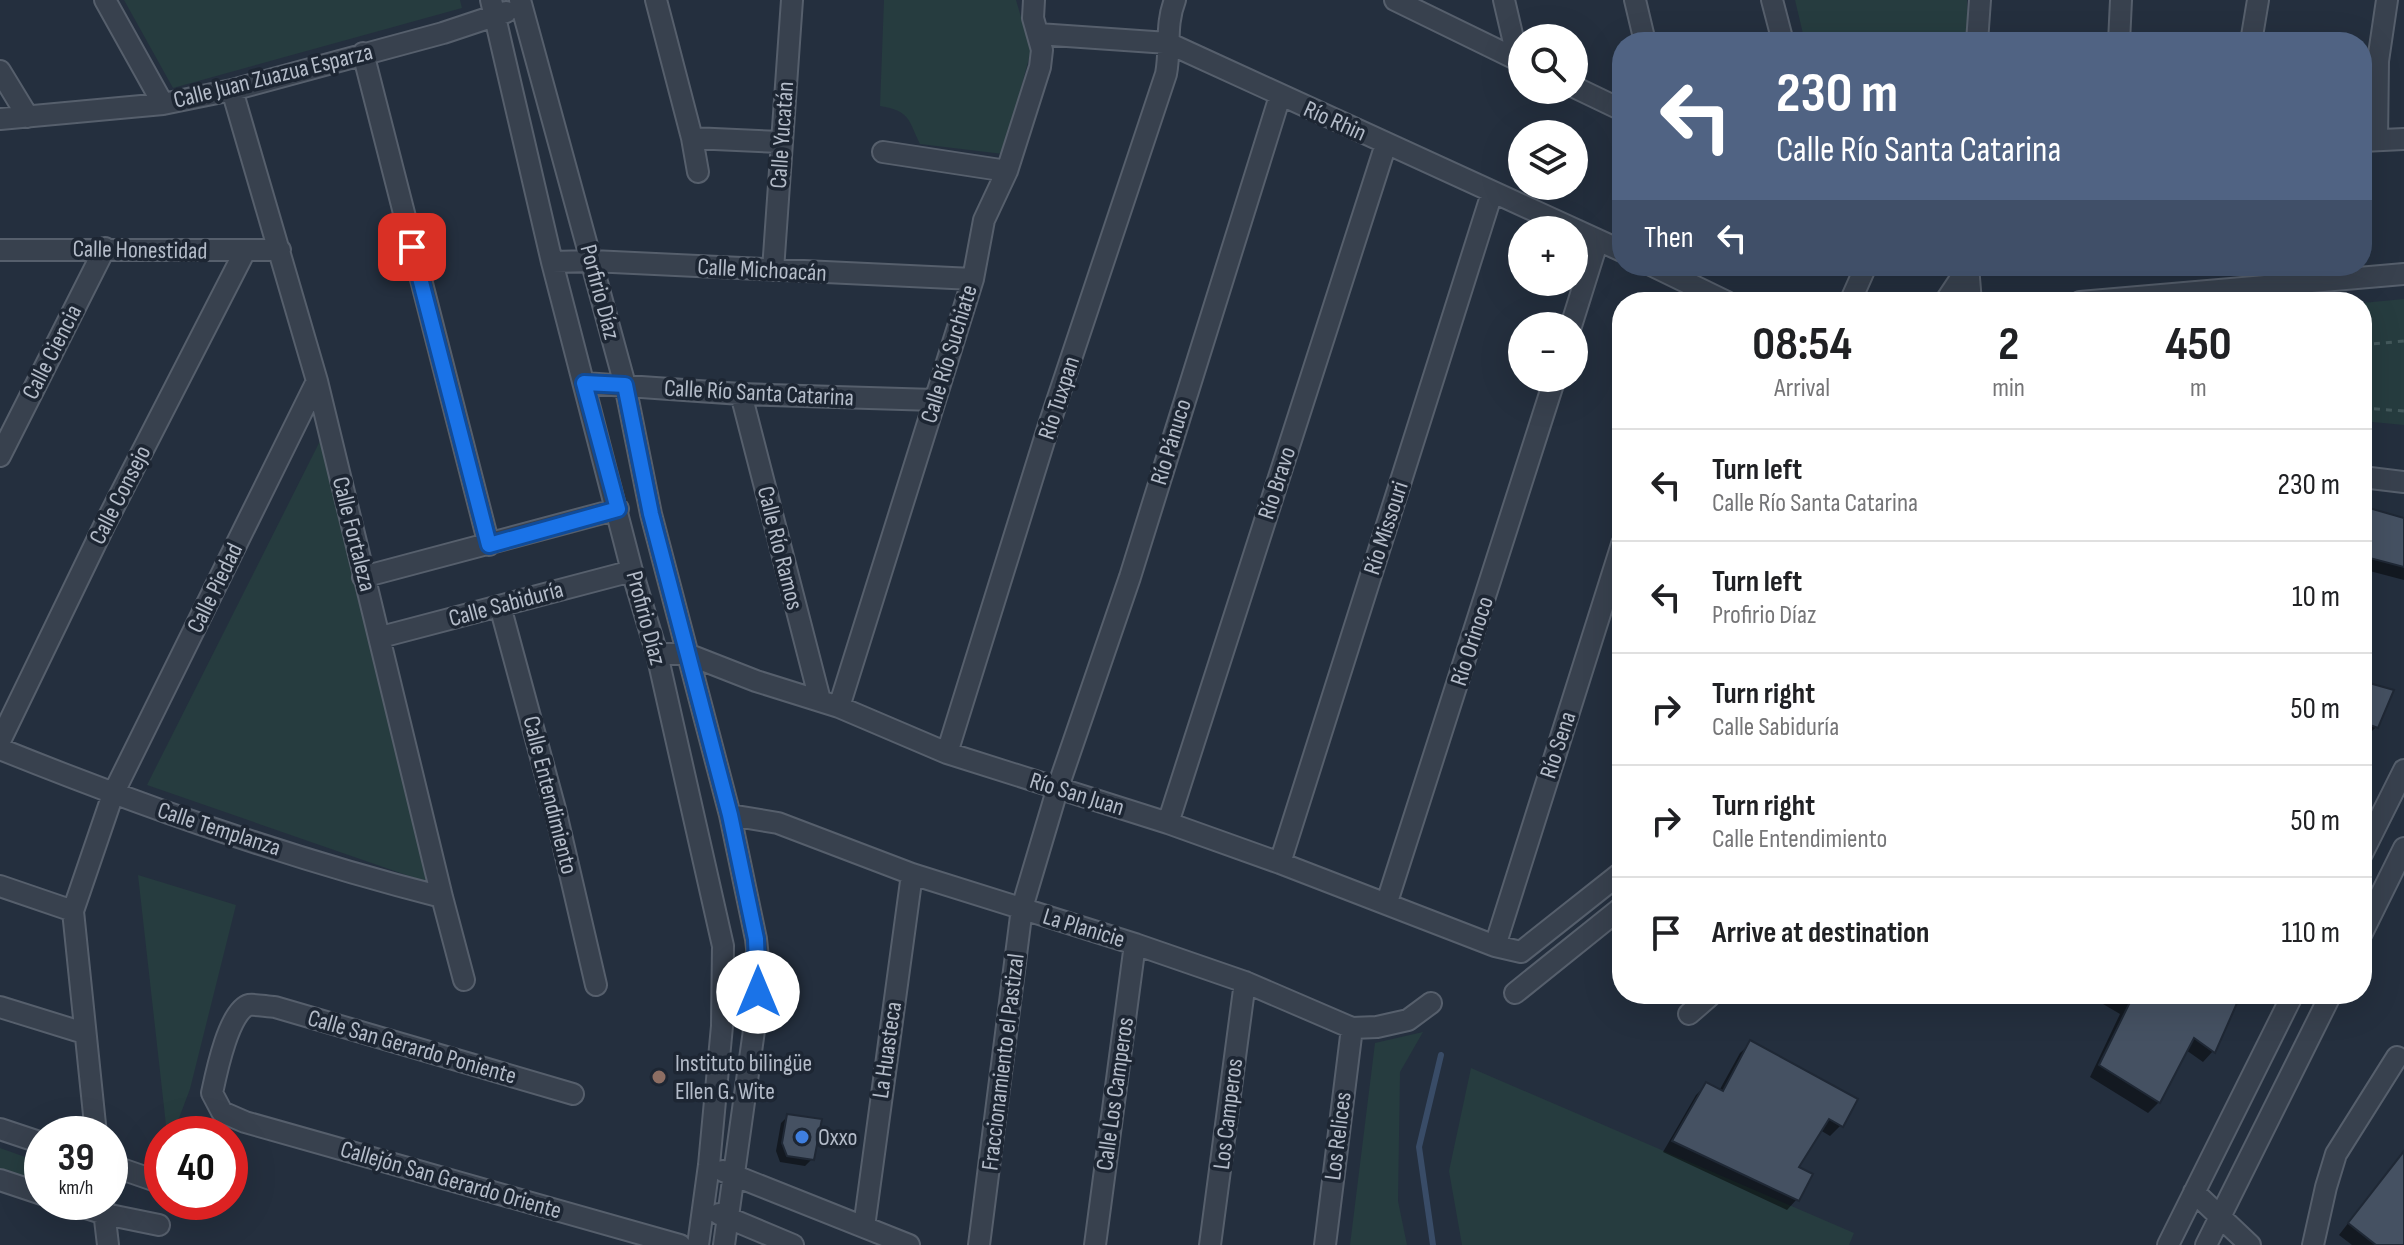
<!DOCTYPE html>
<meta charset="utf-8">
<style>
body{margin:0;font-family:"Sofia Sans Condensed",sans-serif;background:#f6f6f6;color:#202124;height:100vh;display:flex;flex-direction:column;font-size:30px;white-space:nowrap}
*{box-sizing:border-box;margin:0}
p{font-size:26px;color:#757577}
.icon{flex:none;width:44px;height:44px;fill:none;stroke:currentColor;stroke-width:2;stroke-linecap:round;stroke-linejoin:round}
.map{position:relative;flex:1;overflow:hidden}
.side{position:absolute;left:1612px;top:292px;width:760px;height:712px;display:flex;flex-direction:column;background:#fff;border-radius:32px;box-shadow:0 8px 32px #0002}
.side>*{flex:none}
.banner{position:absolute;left:1612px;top:32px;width:760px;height:244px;border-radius:32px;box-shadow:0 8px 32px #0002;background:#506383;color:#fff;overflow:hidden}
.tools{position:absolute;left:1508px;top:24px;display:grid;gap:16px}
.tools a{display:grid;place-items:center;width:80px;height:80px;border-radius:50%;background:#fff;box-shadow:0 8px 32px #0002;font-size:40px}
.speed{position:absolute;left:24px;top:1116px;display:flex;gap:16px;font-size:40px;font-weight:700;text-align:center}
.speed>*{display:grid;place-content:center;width:104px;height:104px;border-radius:50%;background:#fff;box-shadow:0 8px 32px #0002;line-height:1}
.speed small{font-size:20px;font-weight:400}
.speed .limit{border:12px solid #d22;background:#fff;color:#111}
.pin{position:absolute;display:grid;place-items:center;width:68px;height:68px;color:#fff;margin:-34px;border-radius:16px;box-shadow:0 4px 12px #0006}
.me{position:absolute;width:88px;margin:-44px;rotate:0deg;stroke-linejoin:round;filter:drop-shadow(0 0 6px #0008)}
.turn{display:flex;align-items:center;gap:28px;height:168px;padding:0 32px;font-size:36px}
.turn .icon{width:104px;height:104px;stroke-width:2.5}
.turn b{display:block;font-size:56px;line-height:68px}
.then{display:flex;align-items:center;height:76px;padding:0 32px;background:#0003;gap:16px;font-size:30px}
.eta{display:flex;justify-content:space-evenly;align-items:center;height:136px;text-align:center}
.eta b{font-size:48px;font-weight:700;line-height:56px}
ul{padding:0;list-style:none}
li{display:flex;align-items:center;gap:24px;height:112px;padding:0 32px;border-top:2px solid #e0e0e0}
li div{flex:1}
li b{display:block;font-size:30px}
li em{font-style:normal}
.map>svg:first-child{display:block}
</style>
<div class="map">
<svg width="2404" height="1245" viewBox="0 0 2404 1245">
<rect width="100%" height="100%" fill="#242f3e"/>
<path fill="#263c3f" d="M124 0H460L462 8 173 88Z
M884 0H1016L1031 51 1003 154 920 144C908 119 910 111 880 106Z
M1795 0H1967L1968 42H1805Z
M2404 299V425L2362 421V303Z
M322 437 435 885 147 785Z
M138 875 236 905 190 1089 173 1134H167Z
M1423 1032 1400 1072 1398 1201 1407 1245H1350L1375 1043Z
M1471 1068 1854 1233 1849 1245H1462L1449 1171Z
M0 1148 42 1163V1187L0 1173Z"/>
<path fill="#0007" d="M2362 508 2404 520V580L2362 569Z
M2362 683 2376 727 2365 738 2362 736Z
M2086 994H2240L2213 1051 2203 1062 2186 1050 2159 1102 2148 1113 2090 1077 2120 1014Z
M1751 1043 1841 1125 1830 1136 1820 1130 1796 1168 1797 1199 1787 1210 1663 1152 1696 1095 1707 1084 1719 1091 1740 1053Z
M788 1116 812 1159 805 1166 780 1162 776 1151 781 1123Z
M2404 1151V1245H2352L2339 1235Z"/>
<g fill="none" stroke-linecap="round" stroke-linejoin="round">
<path stroke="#394c67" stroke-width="6" d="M1433 1245 1419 1147 1441 1055"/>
</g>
<path fill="#455162" stroke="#1f2835" stroke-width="2" d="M2362 506 2404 518V567L2362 556Z
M2362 681 2394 690 2378 728 2362 722Z
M2134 994H2241L2215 1053 2194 1038 2160 1103 2099 1065Z
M1750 1040 1858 1099 1843 1127 1829 1119 1799 1167 1813 1174 1799 1201 1672 1141 1706 1082 1723 1091Z
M787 1114 822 1119 814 1160 787 1156 782 1143Z
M2404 1151V1245H2376L2348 1223Z"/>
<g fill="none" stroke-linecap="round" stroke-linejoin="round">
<g stroke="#565f6c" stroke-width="24">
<path id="minor" d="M105 0 163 104
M491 0 552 262 632 571 657 654 723 946 722 1026 709 1165 698 1245
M520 0 625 385 651 514 730 815 756 939 759 967 756 1016 724 1245
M656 0 692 138 698 172
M1395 0 1522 62
M1504 0 1518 60
M1635 0 1645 42
M1772 0 1783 42
M1038 34 1168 43 1622 251
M1977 42 1980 0
M2119 42 2121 0
M2251 42 2258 0
M363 53 489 545
M0 71 28 117
M1574 87 1622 110
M232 90 317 381 442 897 464 980
M0 119 163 104 232 90 443 33 506 12
M692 138 781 142
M2377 140 2378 61 2387 0
M2362 141 2404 139
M883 152 1007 171
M0 250H280
M552 262 592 261 973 279
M1653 266 1727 302
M1968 266 1971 302
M773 270 792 0
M1850 302 1866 266
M1945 302 1967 269
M2080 302 2404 274
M1571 326 1598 240
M584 383 741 394 935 400
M741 394 820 700
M0 456 105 248
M2362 477 2404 482
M363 577 618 509
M500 606 555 809 596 985
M381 637 632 571
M657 654H687L756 681 839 707 947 753 1168 823 1280 863 1495 946 1521 952 1622 872
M839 707 973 279 984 220 1007 171 1040 67 1042 50 1033 18 1034 0
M0 741 104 526 245 251
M0 749C144 807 291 859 442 897
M947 753 1048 428 1166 74C1171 49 1165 25 1175 0
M730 815 778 823 912 874 1135 944 1245 982 1352 1028 1377 1027 1408 1020 1431 1003
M1168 823 1386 144
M2362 854 2404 770
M1280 863 1492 193
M0 886 73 911
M1387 902 1555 378
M2362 933 2404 848
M1495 946 1622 544
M1515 993 1622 907
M0 1007 84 1033
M1689 1014 1712 994
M573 1094 275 1007C268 1007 256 1004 249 1005 229 1010 216 1074 212 1093L222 1112 245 1122 680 1245
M0 1129 42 1143
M96 1134 73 911 113 794 317 381
M110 1165 162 1183
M723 1171 909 1245
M0 1180 42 1194
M2194 1192 2250 1245
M67 1202 105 1214 159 1225
M103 1202 108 1245
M719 1214 793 1245
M864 1227 912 874
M979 1245 1022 908 1058 787 1130 577 1280 96
M1095 1245 1135 944
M1210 1245 1245 982
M1325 1245 1352 1028
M2168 1245 2293 994
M2206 1245 2331 994
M2313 1245 2326 1187 2336 1154 2397 1057"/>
</g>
<path stroke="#44595c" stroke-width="3" stroke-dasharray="6 6" stroke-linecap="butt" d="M2362 345 2404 341
M2362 408 2404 411"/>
<use href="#minor" stroke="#38414e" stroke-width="20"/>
</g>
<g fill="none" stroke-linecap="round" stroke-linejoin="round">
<g stroke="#114b97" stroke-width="20">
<path id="route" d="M412 247 489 545 618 509 584 383 625 385 651 514 730 815 756 939 758 992"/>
</g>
<use href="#route" stroke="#1a73e8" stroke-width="14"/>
</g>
<circle fill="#8d6e63" stroke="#1d2633" stroke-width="3" cx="659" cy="1077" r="8"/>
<circle fill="#3f7fe0" stroke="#1d2633" stroke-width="3" cx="802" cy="1137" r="8"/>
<g text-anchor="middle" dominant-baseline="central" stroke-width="7" stroke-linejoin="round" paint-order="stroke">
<g font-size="24" fill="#b4bcc9" stroke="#1d2633">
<text transform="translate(273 76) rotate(-14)">Calle Juan Zuazua Esparza</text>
<text transform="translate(1335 121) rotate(24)">Río Rhin</text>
<text transform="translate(782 135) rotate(-86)">Calle Yucatán</text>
<text transform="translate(140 250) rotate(1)">Calle Honestidad</text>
<text transform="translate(762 270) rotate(3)">Calle Michoacán</text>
<text transform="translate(600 292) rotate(75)">Porfirio Díaz</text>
<text transform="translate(52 352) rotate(-63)">Calle Ciencia</text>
<text transform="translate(949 354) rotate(-73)">Calle Río Suchiate</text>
<text transform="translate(759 393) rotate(3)">Calle Río Santa Catarina</text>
<text transform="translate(1059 398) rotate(-72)">Río Tuxpan</text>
<text transform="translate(1171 442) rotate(-73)">Río Pánuco</text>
<text transform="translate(1277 483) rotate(-72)">Río Bravo</text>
<text transform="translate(120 495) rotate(-63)">Calle Consejo</text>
<text transform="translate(1386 528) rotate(-72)">Río Missouri</text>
<text transform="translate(354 534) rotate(76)">Calle Fortaleza</text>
<text transform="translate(780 548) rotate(76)">Calle Río Ramos</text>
<text transform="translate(215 588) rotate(-64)">Calle Piedad</text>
<text transform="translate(506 604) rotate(-15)">Calle Sabiduría</text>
<text transform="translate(646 618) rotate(75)">Profirio Díaz</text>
<text transform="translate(1472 641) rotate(-72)">Río Orinoco</text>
<text transform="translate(1558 745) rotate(-72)">Río Sena</text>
<text transform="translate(1077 794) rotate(17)">Río San Juan</text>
<text transform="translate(550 795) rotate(76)">Calle Entendimiento</text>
<text transform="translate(219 829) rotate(18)">Calle Templanza</text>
<text transform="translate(1084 928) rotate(17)">La Planicie</text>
<text transform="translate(412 1047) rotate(16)">Calle San Gerardo Poniente</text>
<text transform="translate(887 1050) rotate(-82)">La Huasteca</text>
<text transform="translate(1003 1062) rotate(-83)">Fraccionamiento el Pastizal</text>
<text transform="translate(1115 1094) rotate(-82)">Calle Los Camperos</text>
<text transform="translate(1228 1114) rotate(-83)">Los Camperos</text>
<text transform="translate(1338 1136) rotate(-83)">Los Relices</text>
<text transform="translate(451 1180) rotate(16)">Callejón San Gerardo Oriente</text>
</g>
<g font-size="24" fill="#b4bcc9" stroke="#1d2633" text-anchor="start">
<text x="675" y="1063">Instituto bilingüe<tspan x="675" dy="28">Ellen G. Wite</tspan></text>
<text x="818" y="1137">Oxxo</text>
</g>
</g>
</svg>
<div class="tools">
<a><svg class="icon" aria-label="search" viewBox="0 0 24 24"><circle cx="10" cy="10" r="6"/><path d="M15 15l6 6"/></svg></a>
<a><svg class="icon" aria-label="layers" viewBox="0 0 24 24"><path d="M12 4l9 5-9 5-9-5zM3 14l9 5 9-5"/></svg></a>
<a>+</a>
<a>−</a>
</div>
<div class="speed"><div>39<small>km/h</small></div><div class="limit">40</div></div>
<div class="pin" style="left:412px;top:247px;background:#d93025"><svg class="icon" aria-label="arrive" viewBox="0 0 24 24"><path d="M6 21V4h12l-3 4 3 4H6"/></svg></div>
<svg class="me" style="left:758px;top:992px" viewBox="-20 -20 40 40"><circle r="19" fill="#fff"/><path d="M0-13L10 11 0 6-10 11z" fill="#1a73e8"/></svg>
<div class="banner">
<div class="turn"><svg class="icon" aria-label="left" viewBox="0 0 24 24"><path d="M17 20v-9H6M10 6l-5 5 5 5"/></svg><div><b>230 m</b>Calle Río Santa Catarina</div></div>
<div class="then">Then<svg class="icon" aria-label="left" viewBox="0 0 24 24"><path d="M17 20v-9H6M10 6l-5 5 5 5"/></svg></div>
</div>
<section class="side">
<div class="eta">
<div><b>08:54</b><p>Arrival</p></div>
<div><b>2</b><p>min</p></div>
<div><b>450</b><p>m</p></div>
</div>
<ul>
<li><svg class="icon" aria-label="left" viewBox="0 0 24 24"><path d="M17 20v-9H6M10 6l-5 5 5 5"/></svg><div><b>Turn left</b><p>Calle Río Santa Catarina</p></div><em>230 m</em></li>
<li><svg class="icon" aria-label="left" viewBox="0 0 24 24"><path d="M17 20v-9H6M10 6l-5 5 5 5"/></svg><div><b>Turn left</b><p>Profirio Díaz</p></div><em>10 m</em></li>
<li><svg class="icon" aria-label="right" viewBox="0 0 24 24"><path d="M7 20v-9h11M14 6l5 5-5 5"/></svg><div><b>Turn right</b><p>Calle Sabiduría</p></div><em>50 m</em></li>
<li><svg class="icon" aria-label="right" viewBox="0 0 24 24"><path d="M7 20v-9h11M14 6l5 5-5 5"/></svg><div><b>Turn right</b><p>Calle Entendimiento</p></div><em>50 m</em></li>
<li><svg class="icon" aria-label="arrive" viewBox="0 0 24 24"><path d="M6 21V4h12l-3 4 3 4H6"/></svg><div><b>Arrive at destination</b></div><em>110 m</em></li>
</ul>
</section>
</div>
